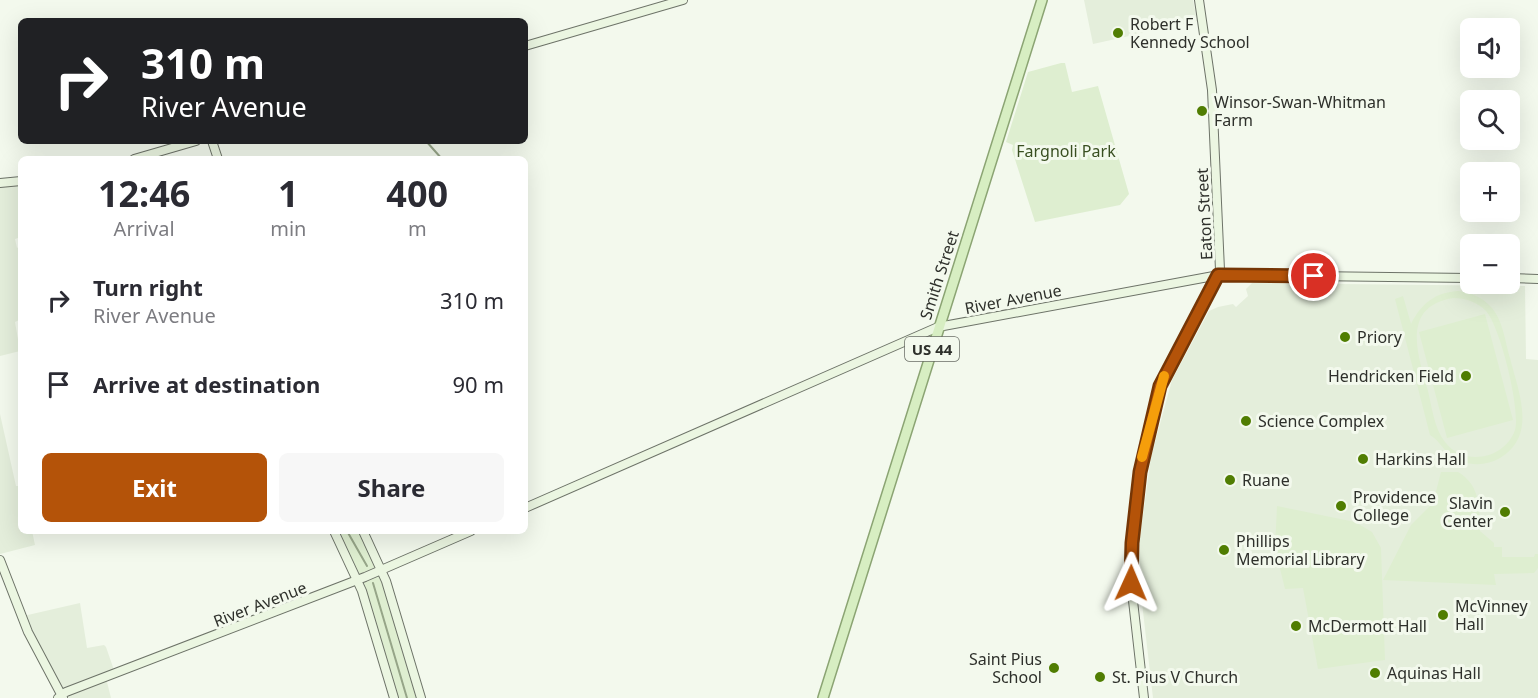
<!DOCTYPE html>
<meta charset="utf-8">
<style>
body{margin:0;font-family:"Noto Sans",sans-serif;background:#f7f7f7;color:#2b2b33;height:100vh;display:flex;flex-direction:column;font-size:22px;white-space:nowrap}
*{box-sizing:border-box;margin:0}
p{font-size:20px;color:#7c7c81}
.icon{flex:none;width:33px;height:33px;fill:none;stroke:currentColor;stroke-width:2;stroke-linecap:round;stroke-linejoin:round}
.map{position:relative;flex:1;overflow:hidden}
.drawer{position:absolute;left:18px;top:156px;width:510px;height:378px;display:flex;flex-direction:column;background:#fff;border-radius:9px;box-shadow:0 6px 24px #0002}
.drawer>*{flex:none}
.hud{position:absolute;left:18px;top:18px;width:510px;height:126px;border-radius:9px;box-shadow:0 6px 24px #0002;background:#202124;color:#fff;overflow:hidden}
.tools{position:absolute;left:1460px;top:18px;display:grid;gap:12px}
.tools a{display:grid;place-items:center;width:60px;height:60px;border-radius:9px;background:#fff;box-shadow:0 6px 24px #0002;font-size:30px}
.pin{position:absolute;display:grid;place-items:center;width:51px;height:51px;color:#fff;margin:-26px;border:3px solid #fff;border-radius:50%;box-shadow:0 2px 6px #0007}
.me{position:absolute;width:66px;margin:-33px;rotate:1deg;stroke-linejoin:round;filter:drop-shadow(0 0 4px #0008)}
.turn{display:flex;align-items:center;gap:21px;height:126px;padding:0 24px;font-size:27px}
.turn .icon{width:78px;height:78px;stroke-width:2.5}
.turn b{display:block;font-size:42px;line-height:51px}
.eta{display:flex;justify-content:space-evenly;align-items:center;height:102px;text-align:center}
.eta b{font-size:36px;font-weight:700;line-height:42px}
.action{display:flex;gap:12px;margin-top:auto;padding:12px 24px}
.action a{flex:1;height:69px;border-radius:9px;background:#b45309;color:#fff;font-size:24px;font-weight:700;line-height:69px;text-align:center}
.action a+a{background:#f7f7f7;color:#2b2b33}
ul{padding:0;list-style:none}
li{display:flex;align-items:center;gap:18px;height:84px;padding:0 24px}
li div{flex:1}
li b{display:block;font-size:22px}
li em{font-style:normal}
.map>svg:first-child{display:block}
</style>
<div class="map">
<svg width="1538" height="698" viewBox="0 0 1538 698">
<rect width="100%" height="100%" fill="#f3f9ed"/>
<path fill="#e4eedb" d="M1084 0H1193L1197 21 1093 44Z
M21 181V237L15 239 17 248 21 245V315L19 320 15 322 20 351 0 356V184Z
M1252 283 1525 286 1526 359 1538 360V698H1153L1139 577 1140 537 1151 457 1172 380 1209 311 1218 307 1233 304 1236 307 1248 296 1246 289Z
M0 414 16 486H19L21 494V531H32L35 545 0 554Z
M80 603 87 648 104 645 106 647 115 673 106 678 111 698H60L19 617Z"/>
<path fill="#deeed0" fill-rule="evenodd" d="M1061 63H1065L1072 92 1098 86 1129 194 1120 205 1035 222 1012 150 1013 145 1006 142 1028 72Z
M1459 291C1471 293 1482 297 1491 307 1503 320 1505 341 1510 358 1518 391 1538 435 1500 458 1488 465 1474 466 1460 461 1445 456 1442 442 1430 435L1395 299 1403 296 1411 324C1421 304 1435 292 1459 291ZM1453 298C1466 298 1477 302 1486 311 1500 326 1521 410 1515 430 1505 459 1464 467 1445 442 1434 428 1432 407 1428 391 1418 355 1400 307 1453 298Z
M1485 314 1513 420 1447 438 1419 332Z
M1441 472H1458C1481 486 1479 507 1480 531L1494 543V547H1502V557H1534L1535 554H1538V568L1534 573 1494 574 1496 585 1383 580 1411 525 1433 503Z
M1277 506 1355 522 1372 532 1381 548 1385 660 1318 669 1303 588 1285 589 1275 548Z
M335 531H363L381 570 418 698H392L357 581Z"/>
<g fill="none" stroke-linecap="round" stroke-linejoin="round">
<path stroke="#96a588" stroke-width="2" d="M426 141 442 159
M347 531 367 566
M373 583 407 698"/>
<g stroke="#6d7368" stroke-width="10">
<path id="secondary" d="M525 46 683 0
M212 141 218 159
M134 159 196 141
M0 183 21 181
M1509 278 1538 279
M525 508 938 327 1219 275 1470 278
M334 531 362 591 394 698
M363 531 386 581 421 698
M0 560 28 632 63 698
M58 698 66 692 365 577 471 531
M1144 698 1131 583 1132 537 1141 467 1163 379 1220 270 1212 90 1199 0"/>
</g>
<g stroke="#8ba473" stroke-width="12">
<path id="primary" d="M823 698 1042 0"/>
</g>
<use href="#secondary" stroke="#ebf6e1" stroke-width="8"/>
<use href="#primary" stroke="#d7eec2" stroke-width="9"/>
</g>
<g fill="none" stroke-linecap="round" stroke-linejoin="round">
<g stroke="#753606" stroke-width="15">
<path id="route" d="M1131 583 1132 543 1140 472 1160 386 1218 275 1314 276"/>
</g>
<use href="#route" stroke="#b45309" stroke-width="10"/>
<path stroke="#f59e0b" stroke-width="10" d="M1142 457 1164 376"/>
</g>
<g fill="#507d02" stroke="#f3f9ed" stroke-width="2">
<circle cx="1118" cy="33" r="6"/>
<circle cx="1202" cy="111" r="6"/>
<circle cx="1345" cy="337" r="6"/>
<circle cx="1466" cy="376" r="6"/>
<circle cx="1246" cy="421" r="6"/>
<circle cx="1363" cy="459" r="6"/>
<circle cx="1230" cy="480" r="6"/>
<circle cx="1341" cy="506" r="6"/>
<circle cx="1505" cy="512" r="6"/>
<circle cx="1224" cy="550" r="6"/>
<circle cx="1443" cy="615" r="6"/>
<circle cx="1296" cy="626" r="6"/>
<circle cx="1054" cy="668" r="6"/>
<circle cx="1375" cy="673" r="6"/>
<circle cx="1100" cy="677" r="6"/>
</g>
<g text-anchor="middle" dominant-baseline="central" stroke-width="6" stroke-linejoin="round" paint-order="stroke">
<rect fill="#f3f9ed" stroke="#696c65" stroke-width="1.5" x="905" y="337" width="54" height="24" rx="4.5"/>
<g font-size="15" font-weight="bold" fill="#2e302b">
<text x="932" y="349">US 44</text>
</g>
<g font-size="16" fill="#2e302b" stroke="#f3f9ed" text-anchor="start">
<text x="1130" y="24">Robert F<tspan x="1130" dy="18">Kennedy School</tspan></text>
<text x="1214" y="102">Winsor-Swan-Whitman<tspan x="1214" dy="18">Farm</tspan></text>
<text x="1357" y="337">Priory</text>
<text x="1454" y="376" text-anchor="end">Hendricken Field</text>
<text x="1258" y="421">Science Complex</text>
<text x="1375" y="459">Harkins Hall</text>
<text x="1242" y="480">Ruane</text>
<text x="1353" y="497">Providence<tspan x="1353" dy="18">College</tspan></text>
<text x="1493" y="503" text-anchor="end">Slavin<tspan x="1493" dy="18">Center</tspan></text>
<text x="1236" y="541">Phillips<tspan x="1236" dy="18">Memorial Library</tspan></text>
<text x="1455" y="606">McVinney<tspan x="1455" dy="18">Hall</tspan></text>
<text x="1308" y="626">McDermott Hall</text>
<text x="1042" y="659" text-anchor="end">Saint Pius<tspan x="1042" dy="18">School</tspan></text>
<text x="1387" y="673">Aquinas Hall</text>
<text x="1112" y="677">St. Pius V Church</text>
</g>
<g font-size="16" fill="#394f21" stroke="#f3f9ed">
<text x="1066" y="151">Fargnoli Park</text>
</g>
<g font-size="16" fill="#2e302b" stroke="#f3f9ed">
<text transform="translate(1204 214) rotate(-93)">Eaton Street</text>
<text transform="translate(939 275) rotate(-72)">Smith Street</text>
<text transform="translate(1013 299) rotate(-11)">River Avenue</text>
<text transform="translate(260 604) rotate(-21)">River Avenue</text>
</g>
</g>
</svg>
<div class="tools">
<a><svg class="icon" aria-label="sound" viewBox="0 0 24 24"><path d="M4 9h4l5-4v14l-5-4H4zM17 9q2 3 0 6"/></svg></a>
<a><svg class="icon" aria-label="search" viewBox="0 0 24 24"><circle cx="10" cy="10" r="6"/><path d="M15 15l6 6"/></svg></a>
<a>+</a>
<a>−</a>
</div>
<div class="pin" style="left:1314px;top:276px;background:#d93025"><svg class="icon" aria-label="arrive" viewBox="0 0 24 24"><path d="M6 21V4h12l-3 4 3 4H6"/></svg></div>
<svg class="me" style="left:1131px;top:583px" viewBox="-20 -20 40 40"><path d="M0-17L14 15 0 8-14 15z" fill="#b45309" stroke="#fff" stroke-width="4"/></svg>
<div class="hud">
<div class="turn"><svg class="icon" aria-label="right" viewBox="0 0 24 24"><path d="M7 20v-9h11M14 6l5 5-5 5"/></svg><div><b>310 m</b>River Avenue</div></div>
</div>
<section class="drawer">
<div class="eta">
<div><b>12:46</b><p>Arrival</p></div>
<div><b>1</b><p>min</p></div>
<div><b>400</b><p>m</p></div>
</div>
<ul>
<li><svg class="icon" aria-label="right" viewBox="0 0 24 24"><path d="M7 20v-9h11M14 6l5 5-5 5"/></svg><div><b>Turn right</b><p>River Avenue</p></div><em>310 m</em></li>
<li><svg class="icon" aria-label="arrive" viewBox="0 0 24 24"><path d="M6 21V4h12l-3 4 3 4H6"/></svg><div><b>Arrive at destination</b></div><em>90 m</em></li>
</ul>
<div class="action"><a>Exit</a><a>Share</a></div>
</section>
</div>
